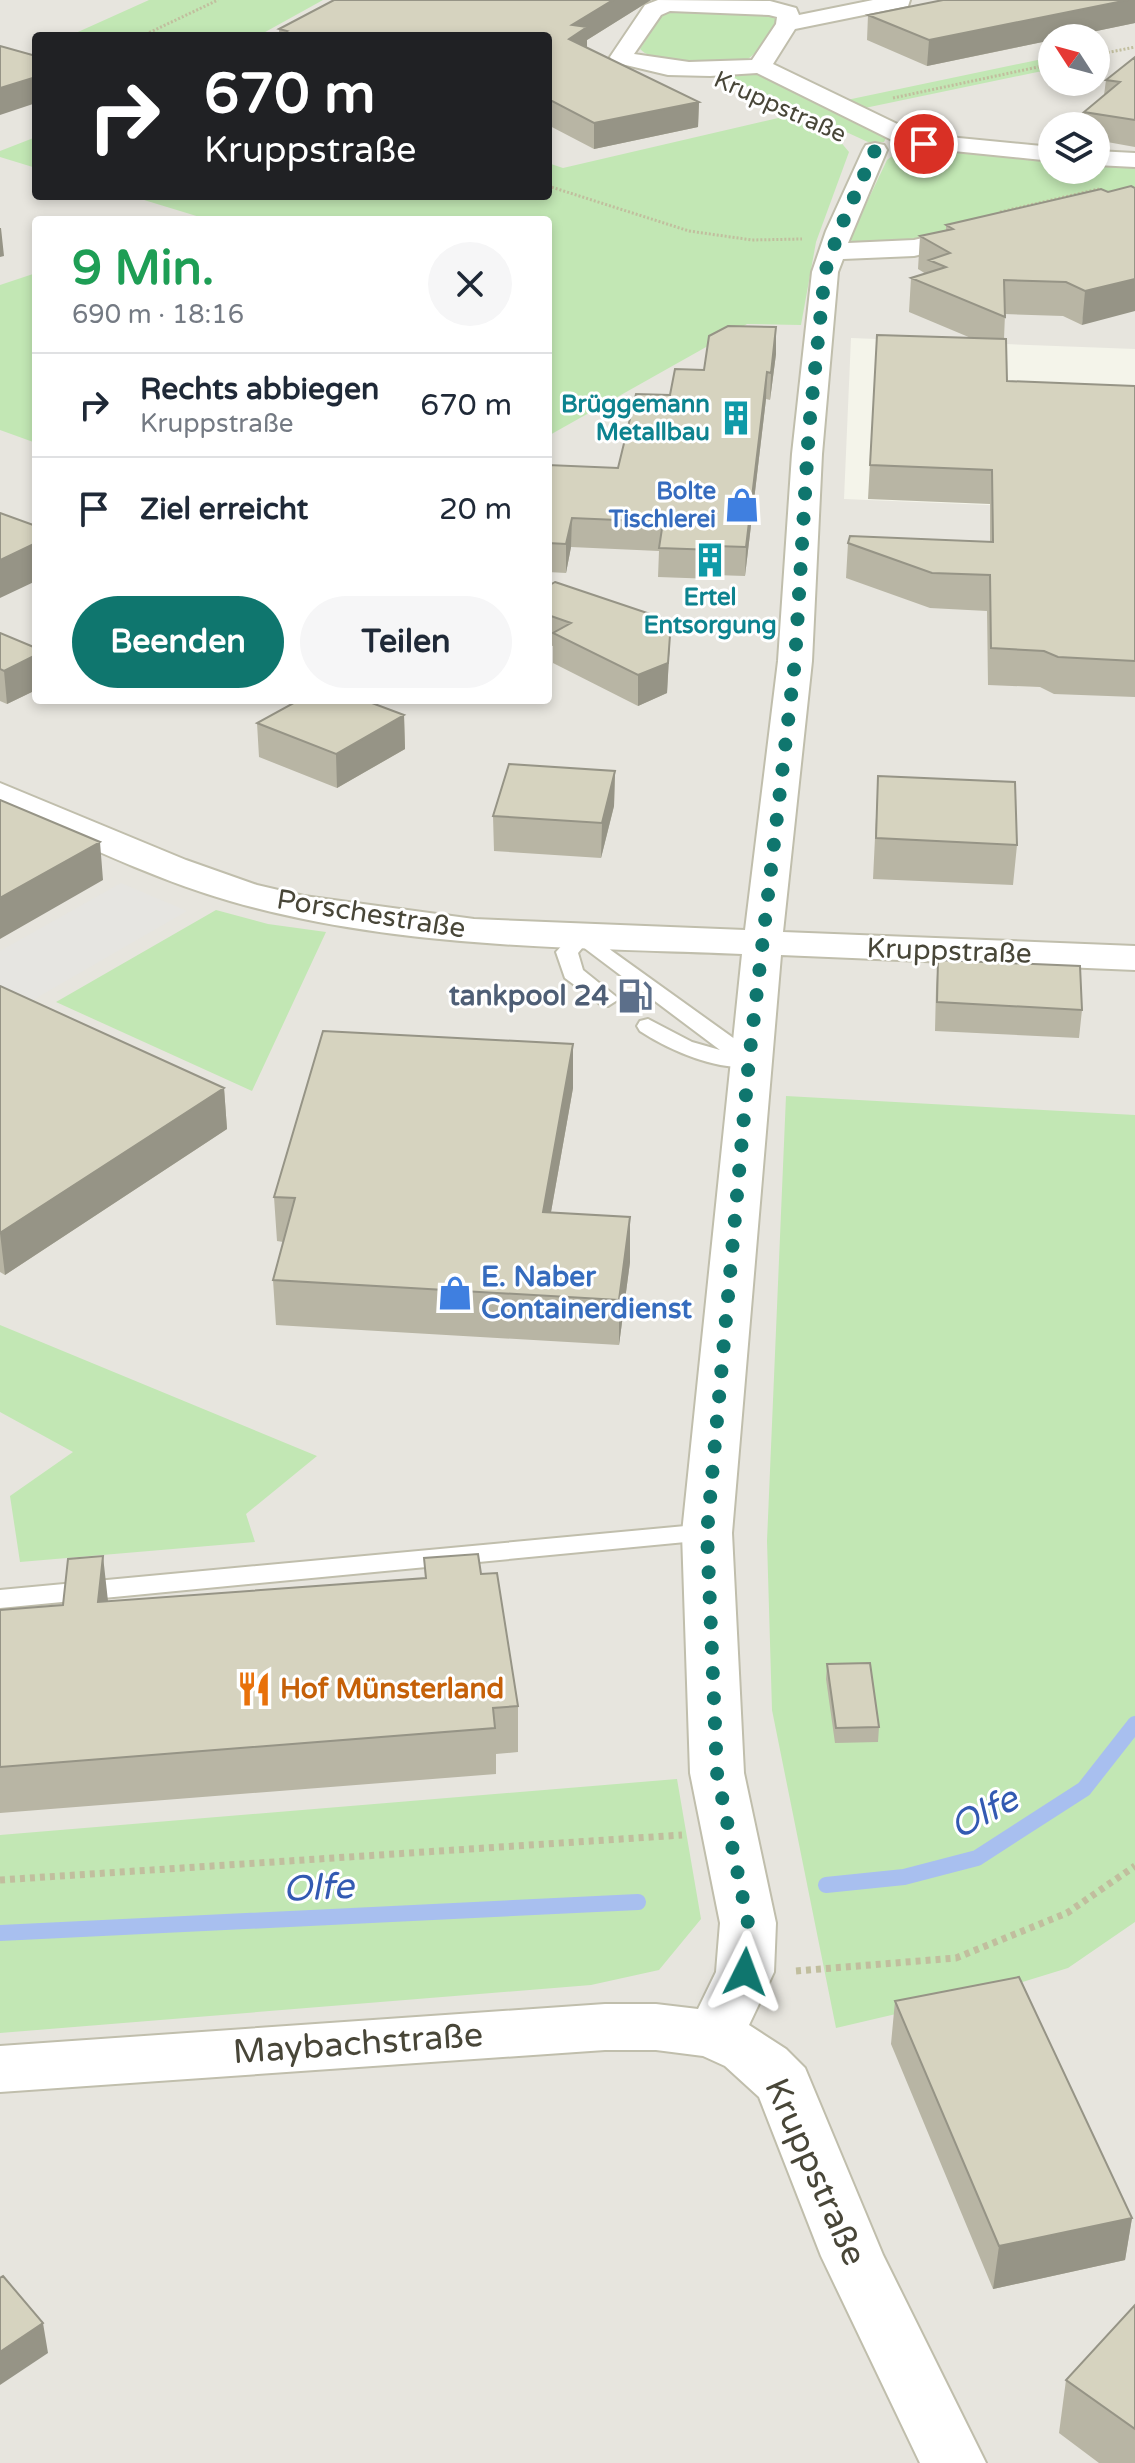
<!DOCTYPE html>
<html lang="de">
<meta charset="utf-8">
<style>
body{margin:0;font-family:"Varela Round",sans-serif;background:#f6f6f7;color:#1f2937;height:100vh;display:flex;flex-direction:column;font-size:30px;white-space:nowrap}
*{box-sizing:border-box;margin:0}
p{font-size:26px;color:#747a83}
.icon{flex:none;width:44px;height:44px;fill:none;stroke:currentColor;stroke-width:2;stroke-linecap:round;stroke-linejoin:round}
.map{position:relative;flex:1;overflow:hidden}
.details{position:absolute;left:32px;top:216px;width:520px;height:488px;display:flex;flex-direction:column;background:#fff;border-radius:8px;box-shadow:0 4px 12px #0003}
.details>*{flex:none}
.guide{position:absolute;left:32px;top:32px;width:520px;height:168px;border-radius:8px;box-shadow:0 4px 12px #0003;background:#202124;color:#fff;overflow:hidden}
.needle{width:52px;rotate:306deg}
.buttons{position:absolute;left:1038px;top:24px;display:grid;gap:16px}
.buttons a{display:grid;place-items:center;width:72px;height:72px;border-radius:50%;background:#fff;box-shadow:0 4px 12px #0003;font-size:40px}
.pin{position:absolute;display:grid;place-items:center;width:68px;height:68px;color:#fff;margin:-34px;border:4px solid #fff;border-radius:50%;box-shadow:0 2px 8px #0007}
.me{position:absolute;width:88px;margin:-44px;rotate:3deg;stroke-linejoin:round;filter:drop-shadow(0 0 6px #0008)}
.turn{display:flex;align-items:center;gap:28px;height:168px;padding:0 40px;font-size:36px}
.turn .icon{width:104px;height:104px;stroke-width:2.5}
.turn b{display:block;font-size:56px;line-height:68px}
.round{display:grid;place-items:center;flex:none;width:84px;height:84px;border-radius:42px;background:#f6f6f7}
.headline{display:flex;align-items:center;justify-content:space-between;height:136px;padding:0 40px}
h1{font-size:48px;font-weight:700;line-height:60px;color:#1e9e55}
.cta{display:flex;gap:16px;margin-top:auto;padding:16px 40px}
.cta a{flex:1;height:92px;border-radius:48px;background:#0f766e;color:#fff;font-size:32px;font-weight:700;line-height:92px;text-align:center}
.cta a+a{background:#f6f6f7;color:#1f2937}
ul{padding:0;list-style:none}
li{display:flex;align-items:center;gap:24px;height:104px;padding:0 40px;border-top:2px solid #e0e1e3}
li div{flex:1}
li b{display:block;font-size:30px}
li em{font-style:normal}
.map>svg:first-child{display:block}
</style>
<div class="map">
<svg width="1135" height="2463" viewBox="0 0 1135 2463">
<rect width="100%" height="100%" fill="#f4f4ea"/>
<path fill="#e7e5de" fill-rule="evenodd" d="M0 0H1135V349L851 338 844 499 1135 511V2463H0ZM36 36H548V196H36ZM1052 38H1096V82H1052ZM1052 126H1096V170H1052ZM36 220H548V700H36Z"/>
<path fill="#c2e7b4" d="M149 0H323L258 36H69Z
M671 11 775 14 778 19C769 32 761 50 748 59 729 72 654 65 640 49L661 17Z
M1052 57V69L860 109 842 101Z
M753 71 877 128 886 138 884 142H868L728 78 733 73Z
M787 116 839 140 849 152 816 242 801 325 747 324 548 436V220H197L203 218 131 196H548V163L563 168Z
M36 137V168L0 157V151Z
M911 149 1052 157V170H1096V161L1135 163V191L903 245 863 244 849 240 887 160 896 153Z
M36 273V443L0 430V285Z
M216 910 268 924 326 932 252 1091 56 1002Z
M786 1096 1135 1115V1922L1068 1968 990 1992 836 2028 772 1710 767 1541Z
M0 1325 317 1456 246 1514 255 1542 20 1562 10 1496 73 1452 0 1412Z
M677 1779 701 1919 659 1970 591 1985 0 2033V1835Z"/>
<path fill="#e6e5e1" d="M121 883 187 911 0 1019V951Z"/>
<g fill="none" stroke-linecap="round" stroke-linejoin="round">
<path stroke="#a8bfef" stroke-width="16" d="M826 1885 904 1877 977 1858 1084 1789 1135 1724
M0 1933 638 1902"/>
<g stroke="#c0beac" stroke-width="4">
<path id="lane" d="M582 929 589 931 612 951 757 1055 760 1060 757 1065C722 1074 669 1050 640 1031L637 1026 640 1021 648 1019 692 1042 720 1050 583 947 578 953 583 970 619 999 608 1006 600 1004 565 978 556 952 575 931Z
M707 1524 717 1527 720 1533 717 1539 0 1608V1590Z"/>
</g>
<g stroke="#c0beac" stroke-width="4">
<path id="street" d="M658 0 770 1 796 8 799 15 873 0H910L908 6 795 29 773 64 918 134 1052 147V161L904 146 757 73 710 76 668 75 613 62 610 57 645 5ZM670 11 769 15 777 17 776 24 752 60 689 62 634 54 661 15Z
M875 143 884 145 887 150 848 243 914 240 979 225 988 227 992 233 988 239 914 256 843 259 838 272 822 454 812 661 783 932 1135 946V970L781 955 732 1533 744 1773 776 1923 774 1972 749 2025 786 2049 805 2068 883 2255 986 2463H920L821 2256 759 2097 725 2066 703 2056 656 2050H605L0 2092V2046L605 2004H656L698 2009 716 1972 720 1923 690 1773 682 1533 742 954C571 947 396 949 230 901 151 878 76 841 0 807V783L186 860 257 885 304 896 474 919 745 930 778 661 792 454 812 272 826 231 863 150 866 145Z
M1096 151 1135 153V167L1096 165Z"/>
</g>
<path stroke="#c1be9e" stroke-width="3" stroke-dasharray="2 2" stroke-linecap="butt" d="M142 36 218 0
M1096 55 1135 47
M893 98 1052 64
M548 186 689 231 752 240 802 239
M1000 212 1099 189"/>
<path stroke="#c1be9e" stroke-width="7" stroke-dasharray="5 5" stroke-linecap="butt" d="M0 1880 682 1835
M796 1971 956 1958 1067 1913 1135 1866"/>
<use href="#lane" fill="#fff" fill-rule="evenodd"/>
<use href="#street" fill="#fff" fill-rule="evenodd"/>
</g>
<path fill="#b8b5a4" d="M334 0H651L587 40V48L699 102 698 127 594 149 548 125V36H279V29Z
M1135 0V23L927 66 867 40 868 15Z
M1135 57V147L1096 140V126H1083L1084 112 1104 95 1106 80Z
M1101 189 1082 325 1063 316 1005 314 1004 339 1007 381 1135 386V697L1054 694 1040 687 988 685 987 611 930 608 846 578 848 543 990 541V504L868 499 877 335 971 338 909 312 911 278 926 274 918 269 920 236 946 230V225Z
M776 354 770 400 766 399 745 576 715 575 714 579 658 577 659 551 571 547 566 573 548 572V465L618 468 670 395 704 370Z
M548 586 671 621 667 693 638 706 553 663V646L548 645Z
M0 633 36 648V690L7 704 0 701Z
M404 715 405 749 337 788 259 757 257 723Z
M615 771 614 806 601 858 494 851 493 816Z
M878 776 1017 845 1013 885 873 879Z
M938 960 1082 1010 1079 1038 935 1031 936 988Z
M0 986 224 1088 227 1129 5 1275 0 1272Z
M573 1044V1088L551 1212 630 1262 619 1345 276 1325 273 1280 283 1242 277 1241 274 1197Z
M424 1558 481 1574 518 1706V1752L496 1754V1774L0 1813V1610L425 1578Z
M827 1664 879 1727 878 1742 835 1743 826 1679Z
M895 2001 1132 2218 1125 2260 993 2289 891 2044Z
M1135 2305V2463H1099L1059 2433 1066 2380Z"/>
<path fill="#969486" d="M613 0H651L587 40V51L569 39 572 25Z
M1128 0H1135V23L1063 38H1052V40L927 66 929 40Z
M36 77V103L0 115V88Z
M699 102 698 127 594 149V123Z
M0 228H1L4 256 0 257Z
M1135 279V311L1082 325 1085 291Z
M776 327V354L770 400 771 373Z
M767 372 766 399 745 576 746 547Z
M572 518 571 547 566 573V544Z
M36 543V581L0 598V560Z
M671 621 667 693 638 706V675Z
M36 655V690L7 704 4 671Z
M404 715 405 749 337 788 336 754Z
M615 771 614 806 601 858 602 823Z
M100 842 103 880 0 939V898Z
M573 1044V1088L543 1257V1212Z
M224 1088 227 1129 5 1275 0 1233Z
M630 1217V1262L619 1345V1300Z
M103 1556 108 1601 103 1647 98 1602Z
M1132 2218 1125 2260 993 2289 999 2246Z
M43 2323 48 2353 0 2385V2352Z"/>
<path fill="#d6d3bf" stroke="#969486" stroke-width="2" d="M334 0H613L572 25 587 27 569 39 699 102 594 123 548 99V36L279 35 287 31 279 29Z
M943 0H1128L929 40 868 15Z
M0 46 36 56V77L0 88Z
M1135 57V120L1084 112 1120 82 1106 80Z
M1131 186 1135 188V279L1085 291 1066 282 1004 280 1005 317 911 278 946 267 929 260 950 253 920 236 953 229 946 225 1101 189 1108 192Z
M728 326 776 327 771 373 767 372 746 547 716 546 715 550 659 548 663 522 572 518 566 544 548 543V465L618 468 636 394 670 395 675 369 704 370 709 336Z
M877 335 1006 339 1007 381 1135 386V661L1058 657 1044 651 991 648 990 575 932 573 848 543 850 536 993 542 992 470 870 465Z
M0 513 36 526V543L0 560Z
M555 582 671 621 668 663 638 675 553 633 571 623 548 615V586Z
M0 633 36 648V655L4 671 0 669Z
M299 700H364L404 715 336 754 257 723Z
M509 764 615 771 602 823 493 816Z
M878 776 1015 782 1017 845 876 838Z
M0 800 100 842 0 898Z
M938 960 1080 966 1082 1010 937 1002Z
M0 986 224 1088 0 1233Z
M323 1031 573 1044 543 1212 630 1217 619 1300 273 1280 295 1198 274 1197Z
M478 1554 481 1574 497 1573 518 1706 493 1708 495 1728 0 1767V1610L63 1605 68 1559 103 1556 98 1602 426 1578 424 1558Z
M870 1663 879 1727 836 1728 827 1664Z
M1019 1977 1132 2218 999 2246 895 2001Z
M3 2276 43 2323 0 2352V2278Z
M1135 2305V2429L1066 2380Z"/>
<g fill="none" stroke-linecap="round" stroke-linejoin="round">
<path stroke="#0f766e" stroke-width="14" stroke-dasharray="0 25.2" d="M745 1972 748 1923 717 1773 707 1533 749 1060 795 661 809 428 825 272 839 231 875 150 913 141 924 144"/>
</g>
<defs>
<g id="building-bare" transform="scale(2.76)"><path d="M-4-6H4V6H1V3H-1V6H-4ZM-2.5-4.3h1.7v1.8h-1.7ZM.8-4.3h1.7v1.8H.8ZM-2.5-1h1.7V.8h-1.7ZM.8-1h1.7V.8H.8Z" fill="#0f9aa8" stroke="#fff" stroke-width="2.5" paint-order="stroke"/></g>
<g id="shop-bare" transform="scale(2.76)"><path d="M-5-2.5h2.3a2.7 3.5 0 0 1 5.4 0H5L5.5 6h-11ZM-1.5-2.5h3a1.5 2.3 0 0 0-3 0Z" fill="#3f7fe0" stroke="#fff" stroke-width="2.5" paint-order="stroke"/></g>
<g id="fuel-bare" transform="scale(2.76)"><path d="M-5.5-6h7V0h2V4h1.3V-2.5L3-4.5l.8-.8L6-3V5H2.5V1h-1V6h-7ZM-4.2-4.7v3.2H.2V-4.7Z" fill="#5c6f8a" stroke="#fff" stroke-width="2.5" paint-order="stroke"/></g>
<g id="restaurant-bare" transform="scale(2.76)"><path d="M-5-6h1v4h1v-4h1v4h1v-4h1v5L-1.5 .5V6h-2V.5L-5-1ZM5-6V6H3V1.5H1.5Q1.5-4 5-6Z" fill="#e8710a" stroke="#fff" stroke-width="2.5" paint-order="stroke"/></g>
</defs>
<g fill-rule="evenodd">
<use href="#building-bare" x="736" y="418"/>
<use href="#shop-bare" x="742" y="505"/>
<use href="#building-bare" x="710" y="560"/>
<use href="#fuel-bare" x="635" y="996"/>
<use href="#shop-bare" x="455" y="1293"/>
<use href="#restaurant-bare" x="254" y="1689"/>
</g>
<g text-anchor="middle" dominant-baseline="central" stroke-width="6" stroke-linejoin="round" paint-order="stroke">
<g font-size="24" fill="#484638" stroke="#fff">
<text transform="translate(780 107) rotate(24)">Kruppstraße</text>
</g>
<g font-size="24" font-weight="bold" fill="#0d838f" stroke="#fff" text-anchor="end">
<text x="710" y="404">Brüggemann<tspan x="710" dy="28">Metallbau</tspan></text>
<text x="710" y="597" text-anchor="middle">Ertel<tspan x="710" dy="28">Entsorgung</tspan></text>
</g>
<g font-size="24" font-weight="bold" fill="#366cbe" stroke="#fff" text-anchor="end">
<text x="716" y="491">Bolte<tspan x="716" dy="28">Tischlerei</tspan></text>
</g>
<g font-size="28" fill="#484638" stroke="#fff">
<text transform="translate(371 914) rotate(9)">Porschestraße</text>
<text transform="translate(949 951) rotate(2)">Kruppstraße</text>
</g>
<g font-size="28" font-weight="bold" fill="#4e5e75" stroke="#fff" text-anchor="end">
<text x="609" y="996">tankpool 24</text>
</g>
<g font-size="28" font-weight="bold" fill="#366cbe" stroke="#fff" text-anchor="start">
<text x="481" y="1277">E. Naber<tspan x="481" dy="32">Containerdienst</tspan></text>
</g>
<g font-size="28" font-weight="bold" fill="#c56008" stroke="#fff" text-anchor="start">
<text x="280" y="1689">Hof Münsterland</text>
</g>
<g font-size="34" fill="#484638" stroke="#fff">
<text transform="translate(358 2044) rotate(-4)">Maybachstraße</text>
<text transform="translate(815 2172) rotate(66)">Kruppstraße</text>
</g>
<g font-size="36" font-style="italic" fill="#335ab2" stroke="#fff">
<text transform="translate(984 1813) rotate(-28)">Olfe</text>
<text transform="translate(318 1888) rotate(-3)">Olfe</text>
</g>
</g>
</svg>
<div class="buttons">
<a><svg class="needle" viewBox="-14 -14 28 28"><path d="M0-13l5 13h-10z" fill="#e53935"/><path d="M0 13l5-13h-10z" fill="#747a83"/></svg></a>
<a><svg class="icon" aria-label="layers" viewBox="0 0 24 24"><path d="M12 4l9 5-9 5-9-5zM3 14l9 5 9-5"/></svg></a>
</div>
<div class="pin" style="left:924px;top:144px;background:#d93025"><svg class="icon" aria-label="arrive" viewBox="0 0 24 24"><path d="M6 21V4h12l-3 4 3 4H6"/></svg></div>
<svg class="me" style="left:745px;top:1972px" viewBox="-20 -20 40 40"><path d="M0-17L14 15 0 8-14 15z" fill="#0f766e" stroke="#fff" stroke-width="4"/></svg>
<div class="guide">
<div class="turn"><svg class="icon" aria-label="right" viewBox="0 0 24 24"><path d="M7 20v-9h11M14 6l5 5-5 5"/></svg><div><b>670 m</b>Kruppstraße</div></div>
</div>
<section class="details">
<div class="headline"><div><h1>9 Min.</h1><p>690 m · 18:16</p></div><a class="round"><svg class="icon" aria-label="close" viewBox="0 0 24 24"><path d="M6 6l12 12M18 6L6 18"/></svg></a></div>
<ul>
<li><svg class="icon" aria-label="right" viewBox="0 0 24 24"><path d="M7 20v-9h11M14 6l5 5-5 5"/></svg><div><b>Rechts abbiegen</b><p>Kruppstraße</p></div><em>670 m</em></li>
<li><svg class="icon" aria-label="arrive" viewBox="0 0 24 24"><path d="M6 21V4h12l-3 4 3 4H6"/></svg><div><b>Ziel erreicht</b></div><em>20 m</em></li>
</ul>
<div class="cta"><a>Beenden</a><a>Teilen</a></div>
</section>
</div>
